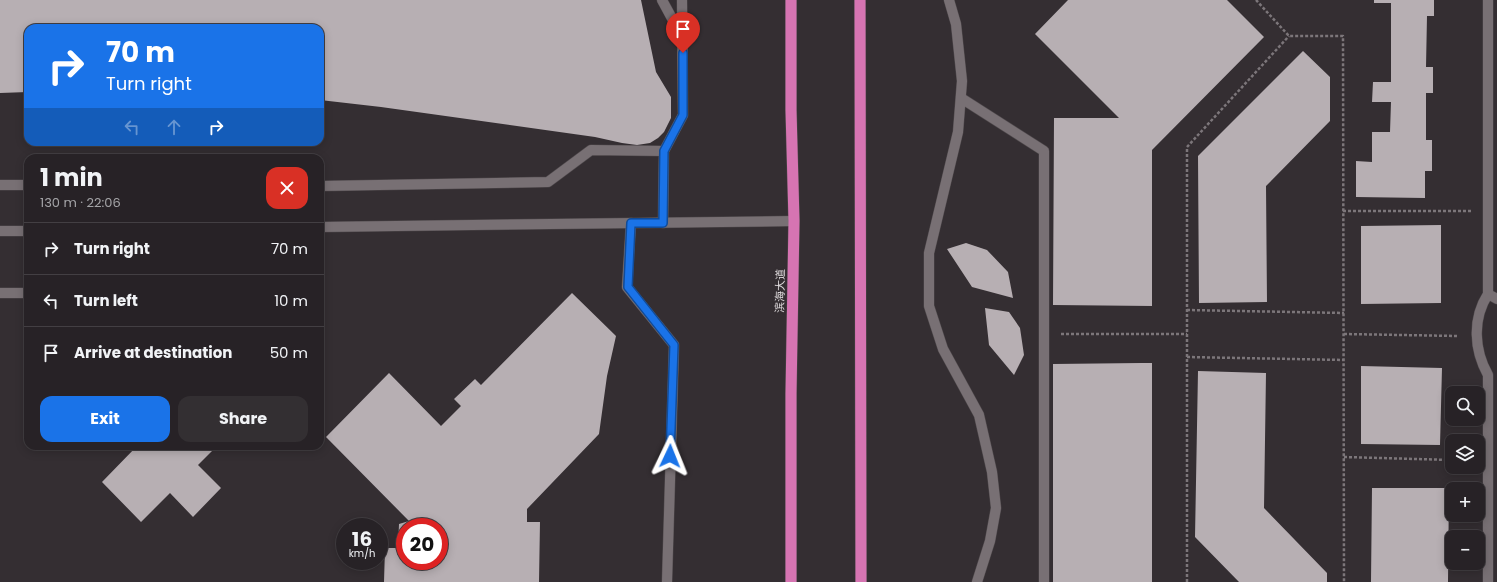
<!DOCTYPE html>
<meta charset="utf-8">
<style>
body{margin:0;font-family:Poppins,"Noto Sans SC",sans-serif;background:#332f32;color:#f1f3f6;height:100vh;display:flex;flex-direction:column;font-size:15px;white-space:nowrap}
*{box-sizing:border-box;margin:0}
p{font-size:13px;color:#a4a4a7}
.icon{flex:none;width:22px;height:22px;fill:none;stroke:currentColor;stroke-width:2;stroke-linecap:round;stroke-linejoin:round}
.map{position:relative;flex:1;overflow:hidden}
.sheet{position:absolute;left:24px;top:154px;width:300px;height:296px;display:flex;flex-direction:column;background:#272226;border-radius:12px;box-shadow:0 2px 10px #0003,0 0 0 1px #433f43}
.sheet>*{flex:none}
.banner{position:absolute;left:24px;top:24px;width:300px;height:122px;border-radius:12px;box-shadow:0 2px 10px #0003,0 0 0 1px #433f43;background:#1a73e8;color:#fff;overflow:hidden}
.tools{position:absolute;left:1445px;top:386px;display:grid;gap:8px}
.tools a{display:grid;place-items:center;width:40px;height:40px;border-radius:8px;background:#272226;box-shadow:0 2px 10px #0003,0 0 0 1px #433f43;font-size:20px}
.speed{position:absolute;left:336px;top:518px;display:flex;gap:8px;font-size:20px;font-weight:700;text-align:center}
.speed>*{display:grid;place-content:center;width:52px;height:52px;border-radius:50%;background:#272226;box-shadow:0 2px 10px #0003,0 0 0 1px #433f43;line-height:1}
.speed small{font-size:10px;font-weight:400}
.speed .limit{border:6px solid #d22;background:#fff;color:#111}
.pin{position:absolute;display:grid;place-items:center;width:34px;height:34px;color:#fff;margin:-41px -17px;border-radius:50% 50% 50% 0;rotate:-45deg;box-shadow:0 0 4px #0007}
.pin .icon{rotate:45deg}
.me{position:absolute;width:44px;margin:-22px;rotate:2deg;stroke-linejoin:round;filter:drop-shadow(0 0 3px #0008)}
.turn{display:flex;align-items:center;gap:14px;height:84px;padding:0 16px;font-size:18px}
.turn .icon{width:52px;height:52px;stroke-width:2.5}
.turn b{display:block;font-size:28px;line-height:34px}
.lanes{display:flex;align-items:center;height:38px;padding:0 16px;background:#0003;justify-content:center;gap:20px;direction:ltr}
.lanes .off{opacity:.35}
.round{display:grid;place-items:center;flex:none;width:42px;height:42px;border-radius:12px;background:#332f32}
.summary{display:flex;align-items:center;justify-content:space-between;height:68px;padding:0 16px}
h1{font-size:24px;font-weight:700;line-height:30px}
.button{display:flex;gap:8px;margin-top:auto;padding:8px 16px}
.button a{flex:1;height:46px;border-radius:12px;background:#1a73e8;color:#fff;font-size:16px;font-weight:700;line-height:46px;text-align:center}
.button a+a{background:#332f32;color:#f1f3f6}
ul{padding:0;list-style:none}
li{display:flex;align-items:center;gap:12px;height:52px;padding:0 16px;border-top:1px solid #433f43}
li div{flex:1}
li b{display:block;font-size:15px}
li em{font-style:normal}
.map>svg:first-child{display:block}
</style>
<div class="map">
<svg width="1497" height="582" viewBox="0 0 1497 582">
<rect width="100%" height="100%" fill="#342e32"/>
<path fill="#b7afb3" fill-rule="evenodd" d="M0 0H641L656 72 671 97V118L664 132 658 138 650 143 637 145 622 143 595 137 381 107 320 100V28H28V92L0 93Z
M1068 0H1227L1264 37 1152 150V306L1053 305 1054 118H1119L1035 34Z
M1374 0H1434V16H1427L1426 67H1433V93H1426V140H1432V171H1425V198L1356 197V161L1372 162V132H1390L1391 102H1372L1373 82H1391V3H1374Z
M1303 51 1330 77V121L1266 186 1267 302 1199 303 1198 156Z
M1441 225V303L1361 304V226Z
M966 243 987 250 1008 272 1013 298 972 287 947 249Z
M572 293 616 336 607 376 599 434 527 509V522H540L539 582H384L385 548H398L399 524 409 521 326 437 389 373 441 426 461 406 454 399 475 379 481 385ZM405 527H439V561H405Z
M985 308 1009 312 1020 328 1024 355 1014 375 989 345Z
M1141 363H1152V582H1053V364Z
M1361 366 1442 368 1440 445 1361 444Z
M1198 371 1266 373 1264 508 1327 573V582H1239L1195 537Z
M137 446H217L198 465 221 488 193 517 170 493 141 522 102 482Z
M1372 488H1449L1448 582H1371Z"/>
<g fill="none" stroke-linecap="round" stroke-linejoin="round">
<g stroke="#4f494c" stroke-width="11">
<path id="service" d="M662 0 681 35
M0 185H28
M320 186 548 182 591 150 664 151
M631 223 627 287 674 345 667 582
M663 223 664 151 683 115 682 0
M0 293H25"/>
</g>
<g stroke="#4f494c" stroke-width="11">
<path id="minor" d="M949 0 956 24 962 81 958 132 929 253V306L943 349 979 415 992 472 996 508 990 541 977 582
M961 98 1044 151V582
M1488 294 1497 299
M1488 582V375C1474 350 1472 319 1488 294V0"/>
</g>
<g stroke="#4f494c" stroke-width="11">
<path id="tertiary" d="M320 227 794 221
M0 231H28"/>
</g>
<g stroke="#4f494c" stroke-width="12">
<path id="trunk" d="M860 0 861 582
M791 582V394L794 221 791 110V0"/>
</g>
<path stroke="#7c767a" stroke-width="2.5" stroke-dasharray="3 2" stroke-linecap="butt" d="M1256 0 1289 36H1343L1344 582
M1343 211H1471
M1187 310 1344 313
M1061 334H1187
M1344 334 1458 336
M1187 357 1344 360
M1344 457 1452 460
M1187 582V147L1289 36"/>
<use href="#service" stroke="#787074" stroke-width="10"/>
<use href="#minor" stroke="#787074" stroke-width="10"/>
<use href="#tertiary" stroke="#787074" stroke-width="10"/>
<use href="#trunk" stroke="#d674b2" stroke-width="11"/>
</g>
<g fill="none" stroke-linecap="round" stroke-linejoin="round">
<g stroke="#114b97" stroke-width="10">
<path id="route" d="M670 456 674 345 628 287 631 223H663L664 151 683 115V53"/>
</g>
<use href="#route" stroke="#1a73e8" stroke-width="7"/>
</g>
<g text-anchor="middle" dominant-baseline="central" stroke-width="4" stroke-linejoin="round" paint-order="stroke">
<g font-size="11" fill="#dfdbdd" stroke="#342e32">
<text transform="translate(780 291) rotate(-89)">滨海大道</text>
</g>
</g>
</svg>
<div class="tools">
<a><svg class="icon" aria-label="search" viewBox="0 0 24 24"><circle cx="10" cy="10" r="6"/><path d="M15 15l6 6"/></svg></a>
<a><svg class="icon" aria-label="layers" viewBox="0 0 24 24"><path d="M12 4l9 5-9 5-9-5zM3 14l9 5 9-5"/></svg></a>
<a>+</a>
<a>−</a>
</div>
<div class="speed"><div>16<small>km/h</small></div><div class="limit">20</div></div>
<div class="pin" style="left:683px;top:53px;background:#d93025"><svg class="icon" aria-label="arrive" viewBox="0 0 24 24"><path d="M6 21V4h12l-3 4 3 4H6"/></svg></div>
<svg class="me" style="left:670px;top:456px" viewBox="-20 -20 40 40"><path d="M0-17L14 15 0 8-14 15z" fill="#1a73e8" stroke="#fff" stroke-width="4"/></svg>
<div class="banner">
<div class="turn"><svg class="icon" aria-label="right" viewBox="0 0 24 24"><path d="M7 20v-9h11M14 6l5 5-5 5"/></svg><div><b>70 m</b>Turn right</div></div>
<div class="lanes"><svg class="icon off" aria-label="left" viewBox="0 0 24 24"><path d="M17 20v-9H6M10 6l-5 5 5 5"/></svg><svg class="icon off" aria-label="ahead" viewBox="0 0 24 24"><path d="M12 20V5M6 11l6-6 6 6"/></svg><svg class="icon" aria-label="right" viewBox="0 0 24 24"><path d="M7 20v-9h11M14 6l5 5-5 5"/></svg></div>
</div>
<section class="sheet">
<div class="summary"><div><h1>1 min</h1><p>130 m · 22:06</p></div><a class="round" style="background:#d93025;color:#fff"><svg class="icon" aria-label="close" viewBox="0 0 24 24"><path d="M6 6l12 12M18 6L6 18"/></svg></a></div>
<ul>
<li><svg class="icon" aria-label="right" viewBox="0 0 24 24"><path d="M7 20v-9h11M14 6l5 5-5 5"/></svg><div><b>Turn right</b></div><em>70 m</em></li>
<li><svg class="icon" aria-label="left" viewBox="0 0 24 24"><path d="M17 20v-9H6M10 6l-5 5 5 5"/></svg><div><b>Turn left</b></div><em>10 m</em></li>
<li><svg class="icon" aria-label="arrive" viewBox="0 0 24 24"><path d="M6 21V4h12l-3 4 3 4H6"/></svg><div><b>Arrive at destination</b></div><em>50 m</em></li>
</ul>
<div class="button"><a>Exit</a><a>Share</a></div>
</section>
</div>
